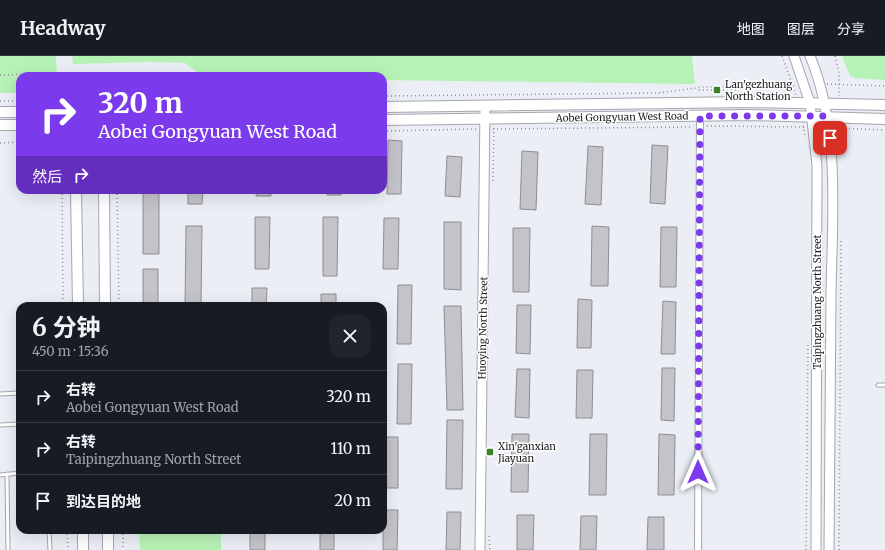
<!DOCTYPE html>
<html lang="zh">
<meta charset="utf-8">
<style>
body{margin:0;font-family:Merriweather,"Noto Sans SC",serif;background:#20242c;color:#f1f3f6;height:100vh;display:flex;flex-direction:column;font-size:15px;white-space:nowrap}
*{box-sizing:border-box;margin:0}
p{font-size:13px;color:#9ea1a6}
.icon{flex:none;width:22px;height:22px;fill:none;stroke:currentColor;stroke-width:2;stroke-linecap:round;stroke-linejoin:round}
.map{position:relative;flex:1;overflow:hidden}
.details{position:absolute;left:16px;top:246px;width:371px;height:232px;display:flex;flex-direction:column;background:#171b24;border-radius:12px;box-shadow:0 4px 16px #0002}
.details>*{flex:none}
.hud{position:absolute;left:16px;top:16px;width:371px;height:122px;border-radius:12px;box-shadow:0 4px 16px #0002;background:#7c3aed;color:#fff;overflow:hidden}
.pin{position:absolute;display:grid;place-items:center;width:34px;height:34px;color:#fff;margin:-17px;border-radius:8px;box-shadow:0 2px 6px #0006}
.me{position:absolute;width:44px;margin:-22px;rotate:0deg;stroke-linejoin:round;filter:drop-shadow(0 0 3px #0008)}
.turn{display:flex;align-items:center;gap:14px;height:84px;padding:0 16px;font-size:18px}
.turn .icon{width:52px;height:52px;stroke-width:2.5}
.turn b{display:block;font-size:28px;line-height:34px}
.then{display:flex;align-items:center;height:38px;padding:0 16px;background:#0003;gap:8px;font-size:15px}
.round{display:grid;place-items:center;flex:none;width:42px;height:42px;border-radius:12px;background:#20242c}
.summary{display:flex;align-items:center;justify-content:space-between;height:68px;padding:0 16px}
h1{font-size:24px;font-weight:700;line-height:30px}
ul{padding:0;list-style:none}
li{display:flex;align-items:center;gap:12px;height:52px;padding:0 16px;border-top:1px solid #363941}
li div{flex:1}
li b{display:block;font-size:15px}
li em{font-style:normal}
header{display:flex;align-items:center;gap:24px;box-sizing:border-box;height:56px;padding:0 20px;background:#171b24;border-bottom:1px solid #363941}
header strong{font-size:19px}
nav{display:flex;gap:22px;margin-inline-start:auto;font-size:14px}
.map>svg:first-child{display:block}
</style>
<header>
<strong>Headway</strong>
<nav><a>地图</a><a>图层</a><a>分享</a></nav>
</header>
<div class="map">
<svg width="885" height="494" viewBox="0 0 885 494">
<rect width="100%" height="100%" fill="#ebeef5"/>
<path fill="#b6f2b6" d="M0 0H56L57 20H20V37H0Z
M72 0H692L695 28 383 24V20H202L185 7 148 6 73 8Z
M842 0H885V24L855 22 850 20Z
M139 474H221V494H140Z"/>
<path fill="#c4c3c9" stroke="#8e8d93" d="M388 84 402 85 401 138H387Z
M652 89 668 90 665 148 650 147Z
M588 90 603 91 601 149 585 148Z
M522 95 538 96 536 154 520 153Z
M447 100 462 101 460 141 445 140Z
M143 134H159V198H143Z
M188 134H203L202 148H188Z
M257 134H271V140H256Z
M327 134H341V139H327Z
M255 161H270L269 213H255Z
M323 161H338L337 220H323Z
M384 162H399L398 213H383Z
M444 166H461V234L444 233Z
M186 170H202L201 250H185Z
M592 170 609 171 608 230H591Z
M661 171H677L676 231H660Z
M513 172H530L529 236H513Z
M143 213H158V250H143Z
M398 229H412L411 288H397Z
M252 232H267L266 250H252Z
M321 238H336V250H321Z
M578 243 592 244 591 292H577Z
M663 245 676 246 675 298H661Z
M517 249H531L530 298 516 297Z
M444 250H461L463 354H447Z
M398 308H412L411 368H397Z
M662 312H675L674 365 661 364Z
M517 313H530L529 362 515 361Z
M577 314H593L592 362H576Z
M447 364H463L462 433H446Z
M512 378H529L528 436H511Z
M590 378H607L606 439H589Z
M659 378 675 379 674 439H658Z
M383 381H398V432H383Z
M383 454H398L397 494H383Z
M447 456H461L460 494H446Z
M517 459H534L533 494H517Z
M581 460H597L596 494H580Z
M648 461H664V494H647Z
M250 474H265V494H250Z
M320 474H334V494H320Z"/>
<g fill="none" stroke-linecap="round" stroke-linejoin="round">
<g stroke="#a4a7ad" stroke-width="5">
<path id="lane" d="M878 329H885
M0 338 20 337
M0 369 20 368
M7 418 8 494
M0 419 20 417
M49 474 50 494"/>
</g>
<g stroke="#a4a7ad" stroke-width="8">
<path id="street" d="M698 494 700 60"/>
</g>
<g stroke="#a4a7ad" stroke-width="11">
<path id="secondary" d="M794 0 810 47 817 109 816 494
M810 0C841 75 832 160 831 240 831 324 830 409 829 494
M480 494 485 50"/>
</g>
<g stroke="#a4a7ad" stroke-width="12">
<path id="primary" d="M383 51 750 46 885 49
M0 56H20
M383 64 750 59 885 63
M0 69H20
M76 134 78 250
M104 134 105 250
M83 474V494
M108 474V494"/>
</g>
<path stroke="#8e9094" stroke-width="1.5" stroke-dasharray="1 3" stroke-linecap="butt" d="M782 0 796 39
M835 0 839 18V40
M0 19 41 18 50 20
M827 28 885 30
M699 34H737
M383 40 659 37 703 31 795 29
M0 45H20
M707 70 805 71
M803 70 805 80
M837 72 885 74
M493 73 693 71
M383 75 477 73
M0 87 20 86
M493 125 494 72
M62 134 63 250
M117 134 119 250
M67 474 68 494
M123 474V494
M489 480 490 494
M806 494 808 288
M839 494 841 182"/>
<use href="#lane" stroke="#fff" stroke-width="3"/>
<use href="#street" stroke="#fff" stroke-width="6"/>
<use href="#secondary" stroke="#fff" stroke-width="9"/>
<use href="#primary" stroke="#fff" stroke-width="10"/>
</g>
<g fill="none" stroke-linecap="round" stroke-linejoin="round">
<path stroke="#7c3aed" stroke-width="7" stroke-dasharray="0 12.6" d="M698 416 700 60H826L830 82"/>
</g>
<g fill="#3c8125" stroke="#fff" stroke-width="1.5">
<rect x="713" y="30" width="8" height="8" rx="2"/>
<rect x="486" y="392" width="8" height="8" rx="2"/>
</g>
<g text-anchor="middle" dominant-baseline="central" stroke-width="3" stroke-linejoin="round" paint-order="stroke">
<g font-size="10" fill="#1d1e20" stroke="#fff" text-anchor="start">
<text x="725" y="28">Lan'gezhuang<tspan x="725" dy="12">North Station</tspan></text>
<text x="498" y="390">Xin'ganxian<tspan x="498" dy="12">Jiayuan</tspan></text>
</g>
<g font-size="10" fill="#1d1e20" stroke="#fff">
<text transform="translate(622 61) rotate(-1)">Aobei Gongyuan West Road</text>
<text transform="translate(817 246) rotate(-90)">Taipingzhuang North Street</text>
<text transform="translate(483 272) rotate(-89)">Huoying North Street</text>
</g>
</g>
</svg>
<div class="pin" style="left:830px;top:82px;background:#d93025"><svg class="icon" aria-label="arrive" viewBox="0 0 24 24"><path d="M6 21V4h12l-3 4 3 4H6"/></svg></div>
<svg class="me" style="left:698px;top:416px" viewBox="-20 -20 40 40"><path d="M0-17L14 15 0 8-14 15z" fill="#7c3aed" stroke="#fff" stroke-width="4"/></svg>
<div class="hud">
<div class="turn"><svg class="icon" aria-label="right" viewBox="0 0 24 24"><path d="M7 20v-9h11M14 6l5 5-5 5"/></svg><div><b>320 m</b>Aobei Gongyuan West Road</div></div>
<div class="then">然后<svg class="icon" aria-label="right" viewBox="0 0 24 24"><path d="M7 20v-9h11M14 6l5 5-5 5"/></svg></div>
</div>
<section class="details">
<div class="summary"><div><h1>6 分钟</h1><p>450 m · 15:36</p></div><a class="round"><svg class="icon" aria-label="close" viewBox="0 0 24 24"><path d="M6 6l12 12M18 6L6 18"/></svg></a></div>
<ul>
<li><svg class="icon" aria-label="right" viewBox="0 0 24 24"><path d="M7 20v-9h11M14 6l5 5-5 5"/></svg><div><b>右转</b><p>Aobei Gongyuan West Road</p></div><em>320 m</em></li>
<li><svg class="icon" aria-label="right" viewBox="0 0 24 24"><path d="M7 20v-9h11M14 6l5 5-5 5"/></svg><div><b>右转</b><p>Taipingzhuang North Street</p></div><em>110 m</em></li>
<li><svg class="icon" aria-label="arrive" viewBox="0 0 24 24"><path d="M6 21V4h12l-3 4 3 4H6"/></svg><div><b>到达目的地</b></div><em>20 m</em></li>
</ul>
</section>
</div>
